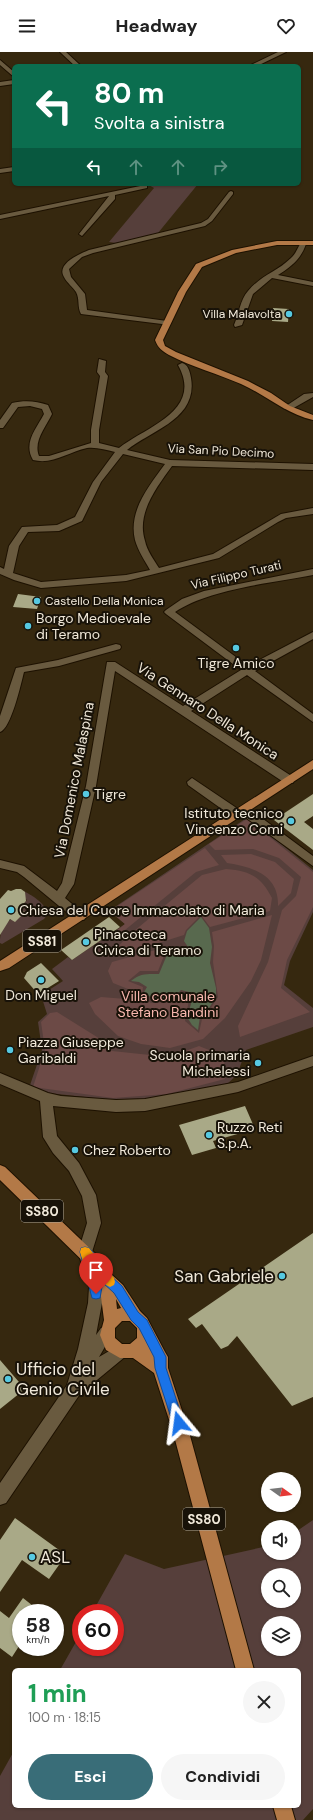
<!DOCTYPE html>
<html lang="it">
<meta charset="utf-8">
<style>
body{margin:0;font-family:"DM Sans",sans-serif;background:#f6f6f6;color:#222;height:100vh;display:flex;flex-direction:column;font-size:15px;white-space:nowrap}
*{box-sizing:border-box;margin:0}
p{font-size:13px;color:#767676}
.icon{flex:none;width:22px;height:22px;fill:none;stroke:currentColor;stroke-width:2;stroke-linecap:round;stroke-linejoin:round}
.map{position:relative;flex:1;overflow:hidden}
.details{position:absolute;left:12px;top:1616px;width:289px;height:140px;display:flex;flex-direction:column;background:#fff;border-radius:6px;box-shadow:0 1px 3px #0004}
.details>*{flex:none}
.top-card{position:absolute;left:12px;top:12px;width:289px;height:122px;border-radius:6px;box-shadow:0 1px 3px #0004;background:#0b6e4f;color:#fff;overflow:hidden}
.needle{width:26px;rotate:105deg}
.tools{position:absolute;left:261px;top:1420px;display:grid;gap:8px}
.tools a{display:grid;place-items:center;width:40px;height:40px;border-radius:50%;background:#fff;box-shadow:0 1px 3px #0004;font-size:20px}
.speed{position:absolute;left:12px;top:1552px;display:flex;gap:8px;font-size:20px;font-weight:700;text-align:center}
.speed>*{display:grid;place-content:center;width:52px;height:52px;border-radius:50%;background:#fff;box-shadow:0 1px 3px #0004;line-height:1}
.speed small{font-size:10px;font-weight:400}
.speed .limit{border:6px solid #d22;background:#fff;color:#111}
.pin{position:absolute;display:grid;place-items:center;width:34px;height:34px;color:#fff;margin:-41px -17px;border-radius:50% 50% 50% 0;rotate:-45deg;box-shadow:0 0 4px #0007}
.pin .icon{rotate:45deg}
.me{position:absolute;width:44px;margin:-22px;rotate:344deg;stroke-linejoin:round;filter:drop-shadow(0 0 3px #0008)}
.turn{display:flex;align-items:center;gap:14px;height:84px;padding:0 16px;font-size:18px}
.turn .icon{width:52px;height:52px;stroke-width:2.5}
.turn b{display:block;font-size:28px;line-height:34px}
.lanes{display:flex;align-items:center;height:38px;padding:0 16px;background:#0003;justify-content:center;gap:20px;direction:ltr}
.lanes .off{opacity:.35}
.round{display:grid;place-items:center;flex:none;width:42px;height:42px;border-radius:21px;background:#f6f6f6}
.overview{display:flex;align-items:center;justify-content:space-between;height:68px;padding:0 16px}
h1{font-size:24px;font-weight:800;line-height:30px;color:#1e9e55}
.cta{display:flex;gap:8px;margin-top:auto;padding:8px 16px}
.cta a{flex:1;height:46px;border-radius:24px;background:#396d78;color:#fff;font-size:16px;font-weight:800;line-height:46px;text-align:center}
.cta a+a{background:#f6f6f6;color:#222}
header{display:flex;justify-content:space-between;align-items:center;height:52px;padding:0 16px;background:#fff;font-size:18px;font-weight:800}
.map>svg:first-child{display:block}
</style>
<header><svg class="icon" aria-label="menu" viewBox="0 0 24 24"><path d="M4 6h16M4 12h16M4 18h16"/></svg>Headway<svg class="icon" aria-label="heart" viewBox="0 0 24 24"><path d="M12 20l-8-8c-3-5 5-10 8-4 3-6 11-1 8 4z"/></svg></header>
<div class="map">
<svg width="313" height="1768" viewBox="0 0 313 1768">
<rect width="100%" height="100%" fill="#36280f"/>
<path fill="#563f3b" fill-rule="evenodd" d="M147 132H198L158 181 116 191 109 190 154 136Z
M248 765 313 818V860L290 909 284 933 313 956V975L246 998 237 1023 227 1032 162 1046 113 1048 48 1041 29 1036 42 998 38 970 47 962 41 943 63 929 52 917 68 905 72 908 125 872 109 859Z
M24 839C34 845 46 851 47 863L44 867 2 892 0 891C0 872 9 867 25 860L19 857 27 848 24 846Z
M313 1468V1757L303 1768H0V1724L14 1699V1754H299V1618H60L81 1581V1595H115V1561H92L125 1502 164 1517 268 1494V1501H294V1481ZM268 1523H294V1549H268ZM268 1571H294V1597H268Z"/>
<path fill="#6c4a46" d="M247 767 313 820V855L287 908 281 936 310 960 240 985 238 974 268 910 282 858 296 844 301 825 279 806 253 797 215 798 209 792Z
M205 796 219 813 196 820 114 887 110 884 125 872 110 859Z
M251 802 275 810 294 827 291 841 278 854C279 823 253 815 227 811L221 803Z
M226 817C251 819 261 825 272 846L270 859 210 875 201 863 186 878 184 883 117 904H109L128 884 202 823Z
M272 863 261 908 251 929 225 966 203 987 170 996 141 992 118 984 95 962 89 951 101 945 126 947 128 937 113 931 108 919 112 910 159 897 165 901 158 919H140L128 929 143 935 142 944 151 951 173 950 181 940 187 942 188 953 185 969 199 981 202 967 212 966 211 956 218 945 213 910 214 894 212 880Z
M57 960 97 985 112 999 169 1005 199 994 224 1004 225 1027 167 1042 113 1046 33 1035 45 998 41 970 50 961Z"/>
<path fill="#58694e" d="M201 865 209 876 212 895 210 911 216 936V945L209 956 210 965H200L198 978 192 973 187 965 191 952 189 940 181 938 171 948 152 949 151 945 143 942 147 935 139 930 131 929C140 921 148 922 159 922L169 898 183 900 188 895 184 889 187 879Z"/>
<path fill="#a9a987" d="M273 256 289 257 288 270 272 269Z
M18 542 41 545 37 557 13 555Z
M313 742V764L304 770 313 777V798L274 768Z
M16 837H21L25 840 26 849 19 857 25 860 15 870 10 867 0 883V847L8 838 11 839Z
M109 865 120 875 72 908 61 898Z
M41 911 59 929 38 942 24 926 27 920Z
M245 1054 255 1077 213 1089 216 1096 192 1103 179 1073Z
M313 1181V1345L292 1354 237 1284 228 1294 221 1297 202 1272 196 1276 188 1267Z
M0 1308 25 1337 0 1357Z
M15 1466 66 1503 49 1527 22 1508 0 1540V1488Z
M23 1546 42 1561H21V1591L12 1605 0 1596V1559L9 1566Z"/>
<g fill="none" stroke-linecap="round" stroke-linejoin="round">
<g stroke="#1d1100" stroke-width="2">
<path id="minor" d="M60 0H66L81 14H75Z
M278 0H286L257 14H249Z
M0 8 14 20V25L0 13Z
M14 28V32L0 34V30Z
M14 115V119L0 121V117Z
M145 133 147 134V136L115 143V147L82 184 79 182 109 144 0 167V163Z
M231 139 233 140V142L212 169 205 174 93 201 82 205 69 217 71 225 85 242 87 258 167 269H170V273L81 262C77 255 80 247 76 240 73 235 67 231 64 225 56 212 79 202 89 198L201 171 208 167 229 140Z
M301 191 306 192C301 207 291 215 278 223L313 230V234L272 226 253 242 242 273 235 275 234 273C239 262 240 248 248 239 261 223 277 220 291 206 296 202 297 196 301 191Z
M99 307 106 309 105 320 108 324 99 378V391L119 396C145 375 204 359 178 313L182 311C188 312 190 320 191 326 198 367 152 378 127 398L170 408 313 412V418L172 414C157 435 136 461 145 489 147 499 154 508 159 516L213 502 281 462 313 456V462L286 466 278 470 219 506 126 529 41 536 14 528 0 522V515L4 517 9 494 22 475 57 473 75 465 93 430 115 400C106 398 97 395 87 396 68 400 53 413 33 408 23 391 36 377 44 362L42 357 30 354 18 355 3 376H0V368L12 351C25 348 36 349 48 353L52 362C46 375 33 389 39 404H49L91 391V378L100 324 97 320ZM123 402 165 412C149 434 128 459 135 488 138 499 145 509 150 518L126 523 41 530 13 521 19 494 28 480 59 479 82 469 101 430Z
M313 341V345L290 358 283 356 304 342Z
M313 517V523C272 531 209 537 175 560L248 614 313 580V587L255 619 313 662V670L247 623 191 659 293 725 294 728 293 731H285L115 619 96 734 74 832 65 846 84 862 86 865 84 868H76L24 825 17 820 0 816V808L24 814 57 839 62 831 86 734 107 610H115L183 654 241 618 166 562 164 560 166 558 182 547 204 539Z
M116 592 120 593 121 595 120 597 59 614 24 620C21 632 11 677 0 680V664L16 616 58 608Z
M192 726 238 757 243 754 247 755 313 804V814L242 763 237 766 233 765 188 733 187 730Z
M313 1004V1014L238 1040 145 1059 116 1060 53 1054 57 1084 79 1111 96 1143 101 1171 92 1200 103 1235 102 1251 96 1283 101 1276 106 1274 111 1276 113 1281 99 1305 121 1292 126 1294 129 1299 126 1304 80 1342 6 1451 0 1453V1431L67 1333 78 1297 88 1251 89 1235 78 1200 87 1171 82 1144 69 1119 53 1101 43 1085 40 1049 0 1032V1021L48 1041 61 1044 116 1048 145 1047 238 1030Z"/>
</g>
<g stroke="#1d1100" stroke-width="2">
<path id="major" d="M277 189H313V193H277L236 201 202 215 186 240 163 288 165 294 176 300 248 329 271 341 290 354 313 363V368C286 362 266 343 241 332 218 322 192 315 169 303 162 299 158 296 155 288L178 240 196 212 232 198Z
M313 708V717L9 916 0 919V909Z
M0 1113 5 1115 103 1209 111 1222 123 1233 140 1259 147 1266 165 1300 168 1305V1316L189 1380 254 1618H236L173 1380 154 1321 133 1306H120L106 1298 100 1283 104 1268 99 1229 93 1219 0 1128ZM116 1247 121 1256 117 1257ZM122 1269H130L137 1276V1286L130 1292H122L115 1286V1276Z
M273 1754H291L295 1768H277Z"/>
</g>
<use href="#minor" fill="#695a3f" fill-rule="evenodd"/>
<use href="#major" fill="#b37947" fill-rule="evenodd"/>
</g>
<path fill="#1a73e8" stroke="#114b97" d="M85 1195 89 1196 102 1210 110 1223 122 1234 138 1260 147 1268 166 1305V1316L184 1371 183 1375 179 1377 174 1375 155 1316 154 1305 139 1276 131 1268 114 1241 102 1230 98 1223 102 1235 100 1246 96 1247 92 1246 80 1200 81 1196Z"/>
<path fill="#f59e0b" d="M85 1195 89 1196 114 1226 115 1230 114 1233 110 1235 106 1233 90 1213H84L80 1200 81 1196Z"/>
<g fill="#56c9e1" stroke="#181208" stroke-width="1.5">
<circle cx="289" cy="262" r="4"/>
<circle cx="37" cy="549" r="4"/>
<circle cx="28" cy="574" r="4"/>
<circle cx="236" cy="596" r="4"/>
<circle cx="86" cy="742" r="4"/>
<circle cx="291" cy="769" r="4"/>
<circle cx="11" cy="858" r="4"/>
<circle cx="86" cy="890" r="4"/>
<circle cx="41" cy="928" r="4"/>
<circle cx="10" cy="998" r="4"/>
<circle cx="258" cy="1011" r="4"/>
<circle cx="209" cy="1083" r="4"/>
<circle cx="75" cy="1098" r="4"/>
<circle cx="282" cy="1224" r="4"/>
<circle cx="8" cy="1327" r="4"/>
<circle cx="32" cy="1505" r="4"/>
</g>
<g text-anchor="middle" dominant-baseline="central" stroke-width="4" stroke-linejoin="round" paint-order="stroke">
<g font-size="12" fill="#f0e8d9" stroke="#181208" text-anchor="end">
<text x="281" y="262">Villa Malavolta</text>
<text x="45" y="549" text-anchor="start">Castello Della Monica</text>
</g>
<g font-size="12" fill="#f0e8d9" stroke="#181208">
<text transform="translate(221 399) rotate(3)">Via San Pio Decimo</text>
<text transform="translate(236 523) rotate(-13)">Via Filippo Turati</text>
</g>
<g fill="#181208" stroke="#afa89a" stroke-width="1">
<rect x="23" y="878" width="38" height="22" rx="3"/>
<rect x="21" y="1148" width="42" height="22" rx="3"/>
<rect x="183" y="1456" width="42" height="22" rx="3"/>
</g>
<g font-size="13" font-weight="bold" fill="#f0e8d9">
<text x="42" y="889">SS81</text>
<text x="42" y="1159">SS80</text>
<text x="204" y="1467">SS80</text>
</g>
<g font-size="14" fill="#f0e8d9" stroke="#181208" text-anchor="start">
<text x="36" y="566">Borgo Medioevale<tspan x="36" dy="16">di Teramo</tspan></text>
<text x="236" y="611" text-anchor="middle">Tigre Amico</text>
<text x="94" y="742">Tigre</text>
<text x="283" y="761" text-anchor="end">Istituto tecnico<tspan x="283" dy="16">Vincenzo Comi</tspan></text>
<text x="19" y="858">Chiesa del Cuore Immacolato di Maria</text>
<text x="94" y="882">Pinacoteca<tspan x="94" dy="16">Civica di Teramo</tspan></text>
<text x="41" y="943" text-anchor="middle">Don Miguel</text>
<text x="18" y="990">Piazza Giuseppe<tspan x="18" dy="16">Garibaldi</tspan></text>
<text x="250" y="1003" text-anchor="end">Scuola primaria<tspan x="250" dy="16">Michelessi</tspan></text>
<text x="217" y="1075">Ruzzo Reti<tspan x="217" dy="16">S.p.A.</tspan></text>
<text x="83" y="1098">Chez Roberto</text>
</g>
<g font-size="14" fill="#f0e8d9" stroke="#181208">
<text transform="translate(208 659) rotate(33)">Via Gennaro Della Monica</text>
<text transform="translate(74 728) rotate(-79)">Via Domenico Malaspina</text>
</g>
<g font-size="14" fill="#f7b6ad" stroke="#181208">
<text x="168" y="944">Villa comunale<tspan x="168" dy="16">Stefano Bandini</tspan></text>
</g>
<g font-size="17" fill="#f0e8d9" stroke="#181208" text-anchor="start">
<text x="274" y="1224" text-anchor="end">San Gabriele</text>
<text x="16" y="1317">Ufficio del<tspan x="16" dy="20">Genio Civile</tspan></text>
<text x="40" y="1505">ASL</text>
</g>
</g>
</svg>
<div class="tools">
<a><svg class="needle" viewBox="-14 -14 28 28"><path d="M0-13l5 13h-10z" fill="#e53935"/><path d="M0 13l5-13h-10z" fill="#767676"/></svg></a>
<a><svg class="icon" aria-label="sound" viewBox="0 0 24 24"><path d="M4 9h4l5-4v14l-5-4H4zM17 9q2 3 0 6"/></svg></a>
<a><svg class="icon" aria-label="search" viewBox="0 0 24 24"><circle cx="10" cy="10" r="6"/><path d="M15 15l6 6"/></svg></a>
<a><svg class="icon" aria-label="layers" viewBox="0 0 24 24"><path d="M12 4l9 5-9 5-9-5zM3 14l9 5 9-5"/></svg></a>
</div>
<div class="speed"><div>58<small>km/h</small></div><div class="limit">60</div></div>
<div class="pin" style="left:96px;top:1242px;background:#d93025"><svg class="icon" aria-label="arrive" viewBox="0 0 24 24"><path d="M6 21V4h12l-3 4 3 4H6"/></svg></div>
<svg class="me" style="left:179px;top:1371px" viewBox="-20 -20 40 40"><path d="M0-17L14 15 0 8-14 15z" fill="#1a73e8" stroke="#fff" stroke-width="4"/></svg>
<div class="top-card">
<div class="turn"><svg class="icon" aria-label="left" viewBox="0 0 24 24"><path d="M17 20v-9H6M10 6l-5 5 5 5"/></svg><div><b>80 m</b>Svolta a sinistra</div></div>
<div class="lanes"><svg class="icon" aria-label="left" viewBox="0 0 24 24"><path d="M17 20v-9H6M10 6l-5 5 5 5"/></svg><svg class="icon off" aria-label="ahead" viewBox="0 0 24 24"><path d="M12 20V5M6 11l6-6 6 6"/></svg><svg class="icon off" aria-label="ahead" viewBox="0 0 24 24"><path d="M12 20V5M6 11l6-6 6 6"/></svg><svg class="icon off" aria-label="right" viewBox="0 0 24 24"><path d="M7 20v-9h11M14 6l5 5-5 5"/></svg></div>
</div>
<section class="details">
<div class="overview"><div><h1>1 min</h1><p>100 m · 18:15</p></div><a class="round"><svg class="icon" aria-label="close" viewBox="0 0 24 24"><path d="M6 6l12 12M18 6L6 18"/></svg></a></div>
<div class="cta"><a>Esci</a><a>Condividi</a></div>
</section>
</div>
